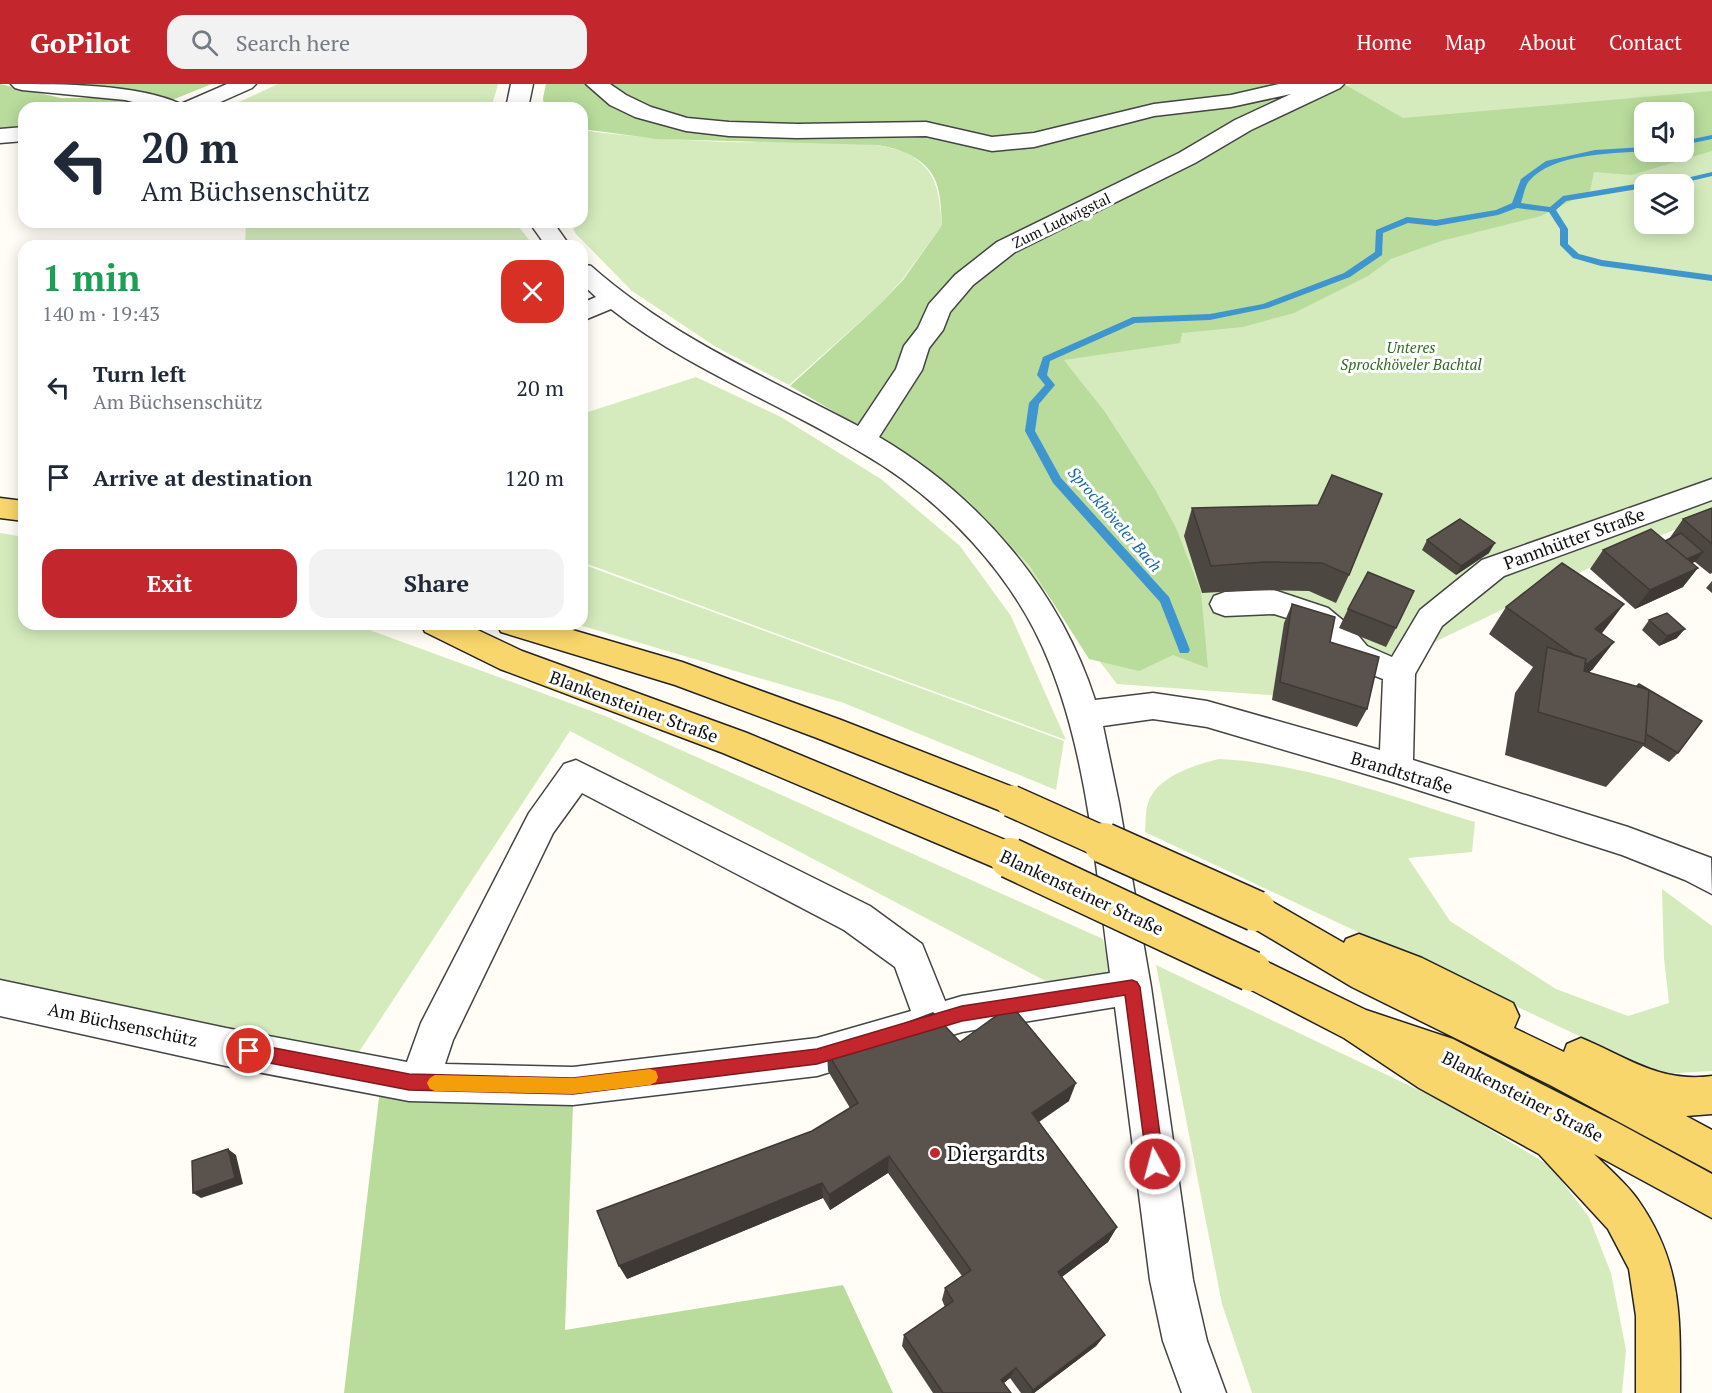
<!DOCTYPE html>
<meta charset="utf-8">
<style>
body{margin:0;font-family:"PT Serif",serif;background:#f2f2f3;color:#1f2937;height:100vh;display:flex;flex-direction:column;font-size:22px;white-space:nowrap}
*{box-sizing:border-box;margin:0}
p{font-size:20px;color:#747a83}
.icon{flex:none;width:33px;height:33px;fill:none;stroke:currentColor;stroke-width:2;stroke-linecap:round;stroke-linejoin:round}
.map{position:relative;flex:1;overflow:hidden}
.panel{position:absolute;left:18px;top:156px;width:570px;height:390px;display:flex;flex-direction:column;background:#fff;border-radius:18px;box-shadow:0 3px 15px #0003}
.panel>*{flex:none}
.banner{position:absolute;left:18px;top:18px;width:570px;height:126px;border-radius:18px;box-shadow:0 3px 15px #0003;background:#fff;color:#1f2937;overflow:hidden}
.buttons{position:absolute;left:1634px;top:18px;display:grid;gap:12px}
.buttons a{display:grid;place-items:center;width:60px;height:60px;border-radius:12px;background:#fff;box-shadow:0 3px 15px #0003;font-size:30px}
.pin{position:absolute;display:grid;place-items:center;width:51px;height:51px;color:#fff;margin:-26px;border:3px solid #fff;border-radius:50%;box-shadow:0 2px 6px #0007}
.me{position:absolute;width:66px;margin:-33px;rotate:353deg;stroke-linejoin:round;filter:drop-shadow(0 0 4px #0008)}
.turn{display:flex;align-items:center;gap:21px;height:126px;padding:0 24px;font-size:27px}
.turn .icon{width:78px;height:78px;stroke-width:2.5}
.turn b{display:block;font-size:42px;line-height:51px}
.round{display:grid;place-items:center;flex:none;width:63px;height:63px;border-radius:18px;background:#f2f2f3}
.headline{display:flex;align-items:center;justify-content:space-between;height:102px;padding:0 24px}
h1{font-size:36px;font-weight:600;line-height:45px;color:#1e9e55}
.action{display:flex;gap:12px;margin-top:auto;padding:12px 24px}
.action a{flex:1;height:69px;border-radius:18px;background:#c4262e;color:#fff;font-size:24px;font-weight:600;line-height:69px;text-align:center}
.action a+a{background:#f2f2f3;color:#1f2937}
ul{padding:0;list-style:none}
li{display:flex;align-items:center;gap:18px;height:90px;padding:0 24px}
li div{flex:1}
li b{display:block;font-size:22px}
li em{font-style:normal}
header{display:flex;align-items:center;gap:36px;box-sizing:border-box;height:84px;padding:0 30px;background:#c4262e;color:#fff}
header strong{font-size:28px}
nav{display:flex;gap:33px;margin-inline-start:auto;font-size:21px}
.search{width:420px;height:54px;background:#f2f2f3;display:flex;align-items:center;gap:15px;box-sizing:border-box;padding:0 21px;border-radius:18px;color:#747a83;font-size:22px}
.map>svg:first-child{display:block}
</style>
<header>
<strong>GoPilot</strong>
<div class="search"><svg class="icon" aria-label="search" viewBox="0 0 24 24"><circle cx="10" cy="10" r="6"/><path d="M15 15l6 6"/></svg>Search here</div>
<nav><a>Home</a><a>Map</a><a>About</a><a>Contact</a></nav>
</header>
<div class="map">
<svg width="1712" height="1309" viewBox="0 0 1712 1309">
<rect width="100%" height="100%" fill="#fffdf5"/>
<path fill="#d5ebbd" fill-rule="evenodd" d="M278 0H497L498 1 491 24H226Z
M1351 0H1712V431L1639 460 1372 588 1297 613 1117 600 1057 522 1002 455 925 378 1249 56ZM1644 28H1683V68H1644ZM1644 100H1683V140H1644Z
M582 46C630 53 679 56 728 58 773 60 877 49 913 73 939 90 939 113 942 141L902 196 880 220 789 301 716 263 632 207 576 150 570 138H582Z
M246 138H515L534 162H245Z
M696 293 781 333 881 395 960 462 1011 532 1066 656 582 478V330Z
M0 449 24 453V540H353L605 632 1103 855 1113 896 1057 903 570 647 353 977 0 897Z
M582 480 1064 657 1056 706 844 619 576 540H582Z
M1219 675C1306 679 1392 713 1475 738L1472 768 1408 774 1450 837 1556 905 1628 932 1669 919 1664 874 1662 805 1712 842V987L1660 990 1145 748C1146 739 1145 728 1148 719 1157 692 1195 681 1219 675Z
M1156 881 1446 1019 1550 1082 1589 1133 1611 1189 1626 1266 1622 1309H1252L1222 1220Z"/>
<path fill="#b9dc9c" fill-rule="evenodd" d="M0 0 61 14H116L153 22 145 24H24V42L0 44Z
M94 0H212L172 16 155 11 87 1Z
M546 0H1344L1403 34 1712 7V67L1632 91 1594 88 1590 107 1541 132 1441 157 1391 175 1368 192 1294 229 1243 243 1182 249 1180 259 1064 276 1105 328 1156 407 1176 444 1201 508 1208 584 1173 571 1139 587 1089 575 1029 481 969 417 919 377 790 302 880 220 903 196 942 141C941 127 941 111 936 98 928 75 899 64 877 61L657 55 582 45V24H544L543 14ZM1644 28H1683V68H1644Z
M380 1005 573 1020 565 1246 843 1201 893 1309H344Z"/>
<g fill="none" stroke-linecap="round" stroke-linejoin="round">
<path fill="#3f96cf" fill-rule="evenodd" d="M1712 51V55L1683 61V57Z
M1644 63V67C1609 70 1554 69 1529 97 1525 102 1523 113 1521 119L1550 123 1563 112 1648 98 1678 96 1712 88V92L1678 100H1644V104L1566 117 1556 126 1568 145V160L1579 170 1602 176 1712 191V197L1601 182 1573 174 1560 161V145L1549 128 1517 124 1498 131 1436 142 1408 139 1383 149 1382 171 1350 193 1268 224 1210 236 1135 239 1050 277 1047 291 1055 301 1039 320 1035 347 1061 394 1169 513 1190 566 1188 569H1180L1160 518 1053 399 1025 347 1029 319 1045 301 1037 291 1043 273 1133 233 1210 230 1263 220 1344 189 1375 168 1376 146 1407 133 1436 136 1496 126 1512 119 1521 95 1546 77 1595 66Z"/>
<g stroke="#444" stroke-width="3">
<path id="minor" d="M11 0C62 0 137 0 181 20L227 0H256L252 4 207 24H157L125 16 22 6 15 4Z
M511 0H533L528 24H506Z
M586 0H610L626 11 651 23 687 34 729 38 797 40 926 38 992 53 1034 49 1154 20 1231 11 1279 0H1344L1340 4 1251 46 1195 79 1015 168 973 201 950 228 943 246 929 264 922 286 879 353C978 411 1060 506 1095 616L1153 609 1207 617 1380 666 1383 595 1345 580 1329 559 1306 540 1274 530 1225 532 1214 528 1210 520 1214 512 1225 508 1274 506 1328 524 1351 543 1367 562 1392 573 1420 526 1482 476 1712 395V416L1504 492 1442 542 1415 590 1413 676 1628 743 1711 774 1712 810 1685 796 1622 771 1396 699 1207 643 1153 635 1103 642 1119 719 1151 903 1193 1196 1207 1257 1226 1309H1182L1163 1257 1150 1196 1115 923 962 948 817 992 573 1021 409 1017 226 982 0 932V896L226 944 407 978 421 939 529 729 564 680 576 676 870 822 922 860 945 917 962 912 1110 889C1096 787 1088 674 1049 578 1015 492 942 415 862 369 779 319 688 285 611 225L582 237V219L596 213 582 200V180L591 182C670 252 765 293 858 342L896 285 904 262 918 244 929 220 955 191 997 158 1179 69 1235 36 1291 10 1231 23 1154 32 1034 63 992 67 926 52 797 54 729 52 686 47 635 33 610 21ZM582 709 844 846 895 883 911 927 817 954 573 983 445 980 453 956 553 749Z
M24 43V57L0 59V45Z
M529 138H553L570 162H546Z"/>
</g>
<g stroke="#222" stroke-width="3">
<path id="major" d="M0 414 24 417V437L0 434Z
M421 540H465L522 567 747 649 1022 763 1028 774 1022 785 1010 789 998 785 723 669 500 585 425 548Z
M497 540H552L682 578 841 636 1023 707 1028 717 1023 727 1011 731 817 654 675 601 501 548Z
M1256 811 1269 816 1344 859 1346 855 1359 850 1422 874 1513 919 1519 932 1514 944 1564 968 1567 960 1581 954C1627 973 1659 999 1712 992V1030L1686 1032 1712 1046V1088L1550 1001 1352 903 1243 838 1238 827 1243 816Z
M1251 870 1366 926 1453 955 1618 1039 1712 1090V1134L1594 1070C1608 1084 1626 1099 1638 1116 1683 1180 1680 1235 1680 1309H1636V1232L1629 1185 1608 1145 1539 1070 1419 1004 1344 954 1238 899 1232 887 1238 875Z"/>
</g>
<use href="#minor" fill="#fff" fill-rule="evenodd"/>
<use href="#major" fill="#f9d66b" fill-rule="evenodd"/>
<g stroke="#222" stroke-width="34" stroke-linecap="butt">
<path id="major-bridge-far1" d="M1011 717 1107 760"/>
</g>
<g stroke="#222" stroke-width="43" stroke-linecap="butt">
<path id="major-bridge" d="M1104 759 1256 827
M1010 774 1251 887"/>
</g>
<use href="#major-bridge-far1" stroke="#f9d66b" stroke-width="31"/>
<use href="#major-bridge" stroke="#f9d66b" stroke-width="40"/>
</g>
<path fill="#4d4742" d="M1192 424 1349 491 1336 519 1309 507 1254 506 1202 509 1184 452Z
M1712 424V489L1710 490 1695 478 1692 479 1683 503 1635 525 1590 485 1603 466 1665 457 1669 455 1683 435Z
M1427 456 1489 469 1456 491 1422 466Z
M1712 497V509L1706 504Z
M1292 520 1330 558 1367 625 1357 643 1272 616 1284 539Z
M1506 523 1603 548 1601 549 1593 585 1589 588 1678 669 1669 678 1643 662 1606 703 1505 671 1515 609 1533 583 1489 550Z
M1348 525 1396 544 1386 563 1339 544Z
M1649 536 1677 554 1659 562 1642 546Z
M960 958 1069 1017 1039 1038 1117 1143 1108 1158 1062 1193 1105 1251 1096 1262 1034 1309H1021L1010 1294 1004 1299 1011 1309H933L902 1262 904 1251 945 1223 942 1216 945 1204 962 1192 888 1089 830 1126 823 1114 627 1195 812 1047 850 1024 828 987 827 968Z"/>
<path fill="#3f3936" d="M1495 459 1489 469 1456 491 1461 482Z
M1703 468 1696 477 1668 491 1675 481Z
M1698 484 1683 503 1635 525 1650 506Z
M1624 520 1603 548 1575 572 1595 545Z
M1685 545 1677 554 1659 562 1667 552Z
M1614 558 1593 585 1567 607 1587 580Z
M1076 999 1069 1017 1026 1046 1032 1029Z
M228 1065 236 1071 243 1100 201 1114 193 1109Z
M889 1072 888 1089 830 1126 829 1111Z
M822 1099 823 1114 627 1195 619 1182Z
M1117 1143 1108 1158 1051 1201 1058 1188Z
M1105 1251 1096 1262 1034 1309H1031L1033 1306Z
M1016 1284 1010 1294 996 1305 1001 1296Z"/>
<path fill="#5a524d" stroke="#3f3936" stroke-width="1.5" d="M1332 391 1382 410 1349 491 1322 479 1264 478 1211 482 1192 424 1318 421Z
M1712 424V460L1683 435Z
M1460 435 1495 459 1461 482 1427 456Z
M1651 445 1698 484 1650 506 1603 466Z
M1681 449 1703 468 1687 475 1665 457Z
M1562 479 1624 520 1595 545 1614 558 1587 580 1585 579 1586 575 1574 571 1506 523Z
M1368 488 1414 507 1396 544 1348 525Z
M1292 520 1335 533 1330 558 1379 573 1367 625 1280 598Z
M1667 529 1685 545 1667 552 1649 536Z
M1547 563 1586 575 1584 587 1649 606 1645 660 1538 628Z
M1639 600 1702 637 1678 669 1646 650 1649 606 1637 602Z
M1011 921 1076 999 1032 1029 1117 1143 1058 1188 1105 1251 1033 1306 1016 1284 1001 1296 1011 1309H943L904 1251 953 1217 945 1204 971 1186 889 1072 829 1111 822 1099 619 1182 597 1127 812 1047 858 1019 827 968 933 929 960 958Z
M228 1065 235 1094 193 1109 192 1077Z"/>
<path fill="#c4262e" stroke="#7f191e" stroke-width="1.5" d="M1132 896 1137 898 1140 903 1164 1080 1161 1086 1155 1089 1149 1086 1147 1080 1125 911 962 937 817 980 573 1010 409 1006 249 975 243 972 241 967 243 962 249 959 409 990 573 994 817 965 962 922Z"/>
<path fill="#f59e0b" d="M650 985 656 987 658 993 656 998 650 1001 573 1010 435 1007 430 1005 427 999 430 994 435 991 573 994Z"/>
<circle fill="#c4262e" stroke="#fff" stroke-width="2" cx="935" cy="1069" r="6"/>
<g text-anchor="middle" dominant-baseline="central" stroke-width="6" stroke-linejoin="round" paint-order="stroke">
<g font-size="15" fill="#111" stroke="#fff">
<text transform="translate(1061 136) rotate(-26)">Zum Ludwigstal</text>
</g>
<g font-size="15" font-style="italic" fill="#2f6b1f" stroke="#fff">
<text x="1411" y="263">Unteres<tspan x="1411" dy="17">Sprockhöveler Bachtal</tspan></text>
</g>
<g font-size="16" font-style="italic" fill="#1768a6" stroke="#fff">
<text transform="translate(1115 435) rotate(49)">Sprockhöveler Bach</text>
</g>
<g font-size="18" fill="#111" stroke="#fff">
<text transform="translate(1574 454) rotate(-20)">Pannhütter Straße</text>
<text transform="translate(634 622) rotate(20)">Blankensteiner Straße</text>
<text transform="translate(1402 688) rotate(17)">Brandtstraße</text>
<text transform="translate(1082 808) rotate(25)">Blankensteiner Straße</text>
<text transform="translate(123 940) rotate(12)">Am Büchsenschütz</text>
<text transform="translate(1523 1012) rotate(27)">Blankensteiner Straße</text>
</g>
<g font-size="21" fill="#111" stroke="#fff" text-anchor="start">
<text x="947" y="1069">Diergardts</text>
</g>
</g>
</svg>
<div class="buttons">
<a><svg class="icon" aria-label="sound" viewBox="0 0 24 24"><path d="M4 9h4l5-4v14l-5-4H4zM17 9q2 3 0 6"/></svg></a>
<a><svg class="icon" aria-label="layers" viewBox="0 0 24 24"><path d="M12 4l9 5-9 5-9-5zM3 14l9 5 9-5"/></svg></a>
</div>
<div class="pin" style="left:249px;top:967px;background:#d93025"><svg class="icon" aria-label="arrive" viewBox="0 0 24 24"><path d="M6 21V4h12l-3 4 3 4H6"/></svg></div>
<svg class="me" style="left:1155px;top:1080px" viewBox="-20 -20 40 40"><circle r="17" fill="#c4262e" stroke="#fff" stroke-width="3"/><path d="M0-11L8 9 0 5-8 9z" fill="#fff"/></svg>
<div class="banner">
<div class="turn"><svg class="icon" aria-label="left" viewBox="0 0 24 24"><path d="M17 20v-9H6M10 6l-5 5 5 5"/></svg><div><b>20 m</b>Am Büchsenschütz</div></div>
</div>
<section class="panel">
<div class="headline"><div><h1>1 min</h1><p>140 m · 19:43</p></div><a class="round" style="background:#d93025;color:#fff"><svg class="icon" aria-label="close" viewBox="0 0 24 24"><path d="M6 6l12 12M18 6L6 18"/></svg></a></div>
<ul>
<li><svg class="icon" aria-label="left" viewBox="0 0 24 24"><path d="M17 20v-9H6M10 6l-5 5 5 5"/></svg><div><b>Turn left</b><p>Am Büchsenschütz</p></div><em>20 m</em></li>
<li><svg class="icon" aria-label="arrive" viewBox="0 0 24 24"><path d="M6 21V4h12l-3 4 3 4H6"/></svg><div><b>Arrive at destination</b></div><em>120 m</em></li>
</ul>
<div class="action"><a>Exit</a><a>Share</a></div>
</section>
</div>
